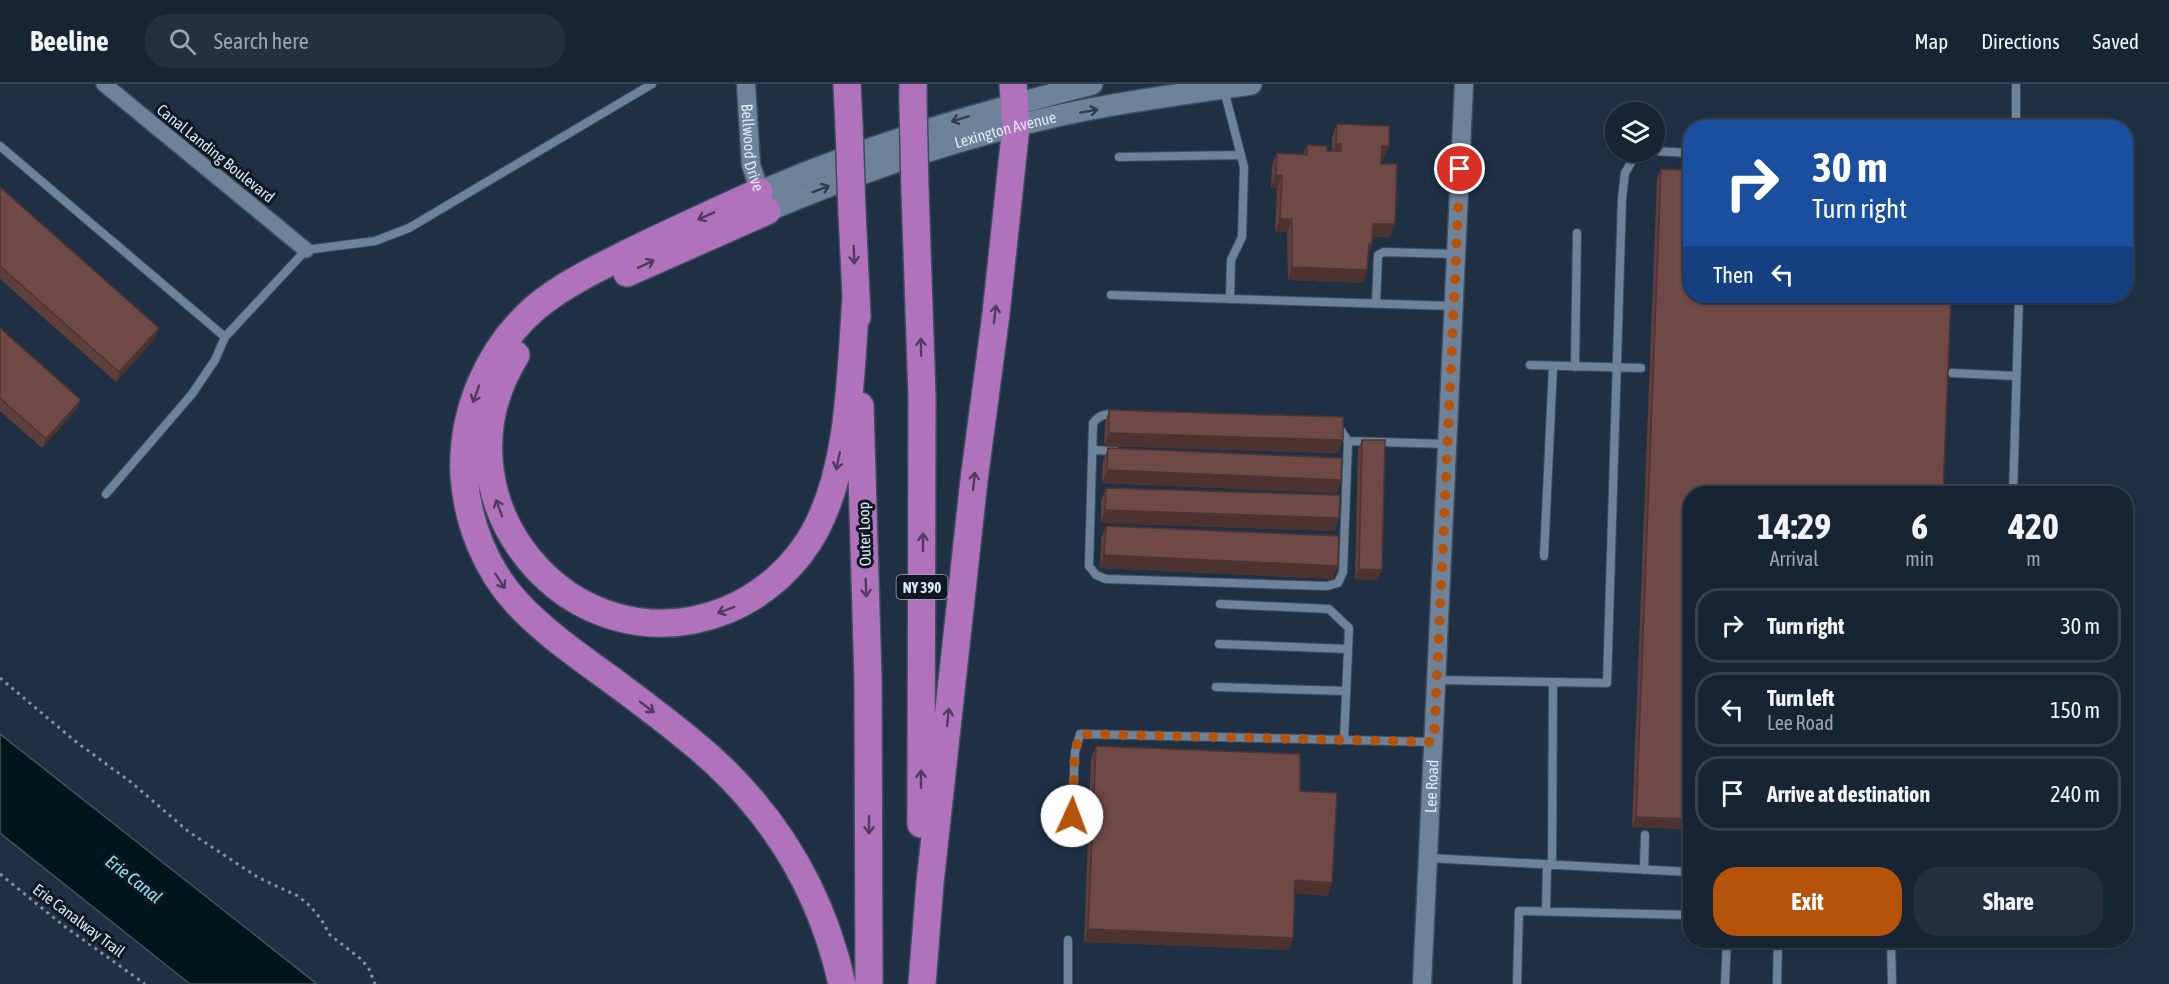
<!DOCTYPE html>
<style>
body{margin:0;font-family:"Asap Condensed",sans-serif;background:#243040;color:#f1f3f6;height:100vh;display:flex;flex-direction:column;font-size:22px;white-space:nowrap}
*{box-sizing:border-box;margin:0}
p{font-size:20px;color:#9ea4ac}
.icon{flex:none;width:33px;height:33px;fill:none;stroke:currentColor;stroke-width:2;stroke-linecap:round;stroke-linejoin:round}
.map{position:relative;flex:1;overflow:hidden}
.sheet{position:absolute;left:1683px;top:402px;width:450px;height:462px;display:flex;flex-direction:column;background:#172434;border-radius:24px;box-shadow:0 2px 4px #0004,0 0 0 2px #36414f}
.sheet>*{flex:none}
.top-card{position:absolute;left:1683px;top:36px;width:450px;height:183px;border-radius:24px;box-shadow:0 2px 4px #0004,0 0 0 2px #36414f;background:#1a4fa0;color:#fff;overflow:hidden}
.controls{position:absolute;left:1605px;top:18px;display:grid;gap:12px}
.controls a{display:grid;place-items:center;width:60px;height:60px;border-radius:50%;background:#172434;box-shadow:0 2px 4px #0004,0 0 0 2px #36414f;font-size:30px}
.pin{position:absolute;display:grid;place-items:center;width:51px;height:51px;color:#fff;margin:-26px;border:3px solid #fff;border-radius:50%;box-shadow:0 2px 6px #0007}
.me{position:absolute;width:66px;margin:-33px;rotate:2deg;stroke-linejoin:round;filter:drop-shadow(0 0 4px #0008)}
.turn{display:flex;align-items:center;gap:21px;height:126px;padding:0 30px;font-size:27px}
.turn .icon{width:78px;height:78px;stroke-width:2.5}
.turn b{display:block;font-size:42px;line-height:51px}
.then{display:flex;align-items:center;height:57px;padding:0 30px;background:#0003;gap:12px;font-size:22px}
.eta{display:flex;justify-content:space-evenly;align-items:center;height:102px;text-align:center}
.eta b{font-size:36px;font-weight:700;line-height:42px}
.cta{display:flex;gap:12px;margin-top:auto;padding:12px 30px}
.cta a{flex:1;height:69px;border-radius:24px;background:#b45309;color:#fff;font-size:24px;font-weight:700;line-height:69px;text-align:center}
.cta a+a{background:#243040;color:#f1f3f6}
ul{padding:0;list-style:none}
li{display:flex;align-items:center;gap:18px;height:75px;margin:0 12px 9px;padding:0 18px;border:3px solid #36414f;border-radius:24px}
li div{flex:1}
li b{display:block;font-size:22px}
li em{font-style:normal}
header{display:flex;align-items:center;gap:36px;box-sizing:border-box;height:84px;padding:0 30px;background:#172434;border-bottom:2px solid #36414f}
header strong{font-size:28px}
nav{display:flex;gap:33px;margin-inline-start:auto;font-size:21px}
.search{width:420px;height:54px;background:#243040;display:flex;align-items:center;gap:15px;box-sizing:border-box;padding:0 21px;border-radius:24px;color:#9ea4ac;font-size:22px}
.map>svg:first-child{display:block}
</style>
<header>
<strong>Beeline</strong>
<div class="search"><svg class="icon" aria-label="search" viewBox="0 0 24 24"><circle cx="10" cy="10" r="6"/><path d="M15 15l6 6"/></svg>Search here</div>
<nav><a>Map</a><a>Directions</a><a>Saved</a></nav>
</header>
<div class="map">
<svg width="2169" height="900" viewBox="0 0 2169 900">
<rect width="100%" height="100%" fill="#1f3045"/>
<path fill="#01161b" stroke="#43555c" stroke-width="1.5" d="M0 650 317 900H190L0 749Z"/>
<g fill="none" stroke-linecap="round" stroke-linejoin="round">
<g stroke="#3e4e60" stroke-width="10">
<path id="service" d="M1224 6 1244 83 1242 153 1231 176 1230 215
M2016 44V0
M0 62 225 253
M1654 67 1690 69
M1119 73 1241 71
M1111 211 1452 222
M1376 220 1378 171 1384 168 1456 170
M1530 281 1641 284
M1575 283 1577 149
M1952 289 2016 292
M1117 330C1106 330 1100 330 1093 339L1089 482 1096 491 1106 495 1327 502 1338 499 1343 488 1348 357 1446 360
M1338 342 1348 357
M1093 366 1115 367
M106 410 192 310 215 276 225 253 306 166 375 157 409 144 652 0
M2013 410 2019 212
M1544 472 1553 282
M1220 520 1329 525 1349 544 1344 656
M1219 560 1348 565
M1436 596 1607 599 1622 114 1625 89 1637 68
M1216 603 1346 607
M1072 732 1075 668 1080 650 1433 658
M1428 774 1690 788
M1552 781 1553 598
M1644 786 1645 751
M1546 827 1547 780
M1068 856V900
M1891 856 1892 900
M1517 900 1519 827 1690 831
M1725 900 1727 856
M1777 900 1778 856"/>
</g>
<g stroke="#3e4e60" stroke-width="18">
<path id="minor" d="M104 0 306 166"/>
</g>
<g stroke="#3e4e60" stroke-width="21">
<g id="tertiary">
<path id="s1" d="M746 0 751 81 763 117"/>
<path id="s2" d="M1422 900 1464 0"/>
</g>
</g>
<g stroke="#3e4e60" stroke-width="24">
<g id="secondary">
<path d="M759 108C867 61 978 29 1092 0"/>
<path id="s3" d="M767 127C857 89 950 57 1044 35 1112 19 1183 10 1251 0"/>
</g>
</g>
<g stroke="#3e4e60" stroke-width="30">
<path id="motorway" d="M847 0 849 42
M913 0V19
M915 106 922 313 921 740
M759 108C713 129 666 150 620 173 590 188 560 203 535 224 488 265 461 329 464 391 467 438 486 486 518 520 548 552 586 577 621 603 653 627 686 651 716 679 780 739 823 814 842 900
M852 128 857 233
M627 189 767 127
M516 271C427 413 570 589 727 526 765 510 797 481 816 445 851 378 850 289 856 215
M860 322 868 595 869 900
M922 900 930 799 974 396 996 230 1016 42 1013 0"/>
</g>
<path stroke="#8291a1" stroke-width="3" stroke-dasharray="3 4.5" stroke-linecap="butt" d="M0 594 75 657 132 699 189 748 259 794 298 812 310 822 321 835 330 851 361 875 369 885 375 900
M0 790 64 842 145 900"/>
<use href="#service" stroke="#6e829a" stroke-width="8"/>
<use href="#minor" stroke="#6e829a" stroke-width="15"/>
<use href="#tertiary" stroke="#6e829a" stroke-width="18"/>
<use href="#secondary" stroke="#6e829a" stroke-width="21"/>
<use href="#motorway" stroke="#b172bc" stroke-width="27"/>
<g stroke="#3e4e60" stroke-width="30" stroke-linecap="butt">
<path id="motorway-bridge" d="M913 19 915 106
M849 42 852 128"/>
</g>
<use href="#motorway-bridge" stroke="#b172bc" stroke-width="27"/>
</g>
<path fill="#5f3f3b" d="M1337 40 1384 75H1381V80L1390 153H1373L1372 160 1368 172 1367 186 1363 199 1288 196 1287 148H1275L1277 104H1271L1272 82 1277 69 1303 70 1307 61 1327 67H1332V53Z
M1661 85 1690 745 1632 743 1657 95Z
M0 103 159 244 155 254 116 298 0 195Z
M0 244 77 325 42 364 0 327Z
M1109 326 1338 369 1104 362 1105 339Z
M1362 356 1378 496 1355 495 1358 365Z
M1108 364 1341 396 1336 409 1102 399 1103 377Z
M1106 404 1335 447 1101 439V417Z
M1106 442 1333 495 1100 484 1101 454Z
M1096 662 1300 707 1328 812 1295 809 1293 854 1289 866 1084 858 1091 675Z"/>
<path fill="#4d3330" d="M1336 60H1341L1337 73H1331Z
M1382 62H1389L1384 75H1377Z
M1276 91H1282L1277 104H1271Z
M1280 135H1292L1287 148H1275Z
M1373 140H1395L1390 153H1368Z
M1369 160H1372L1368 173Z
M1292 183 1367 186 1363 199 1288 196Z
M159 244 155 254 116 298 119 288Z
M81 316 77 325 42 364 46 355Z
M1109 349 1343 356 1338 369 1104 362Z
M1107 386 1341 396 1336 409 1102 399Z
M1105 426 1339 434 1335 447 1101 439Z
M1104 471 1338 482 1333 495 1100 484Z
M1359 485 1382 486 1378 496 1355 495Z
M1636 733 1690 735V745L1632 743Z
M1295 796 1332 799 1328 812 1291 809Z
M1088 845 1293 854 1289 866 1084 858Z"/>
<path fill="#6e4945" stroke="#4d3330" stroke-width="1.5" d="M1337 40 1389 42V62H1382L1381 80H1397L1395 140H1373L1372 160H1369L1367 186 1292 183V135H1280L1282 91H1276L1277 69 1307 71V61L1327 62V67H1341V60H1336Z
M1661 85 1690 86V212H1951L1943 410H1690V735L1636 733Z
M0 103 159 244 119 288 0 182Z
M0 244 81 316 46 355 0 314Z
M1109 326 1343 333V356L1109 349Z
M1362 356H1385L1382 486 1359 485Z
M1108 364 1342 374 1341 396 1107 386Z
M1106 404 1340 411 1339 434 1105 426Z
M1106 442 1339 452 1338 482 1104 471Z
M1096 662 1300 670V707L1337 709 1332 799 1295 796 1293 854 1088 845Z"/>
<defs><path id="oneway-shaft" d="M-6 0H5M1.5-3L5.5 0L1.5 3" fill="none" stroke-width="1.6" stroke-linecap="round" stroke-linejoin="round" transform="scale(1.5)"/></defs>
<g stroke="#313d4b">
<use href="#oneway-shaft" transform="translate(1089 27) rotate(-10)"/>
<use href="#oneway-shaft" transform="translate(960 35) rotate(163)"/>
<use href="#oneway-shaft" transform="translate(821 105) rotate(-21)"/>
</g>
<g stroke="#503c5f">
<use href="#oneway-shaft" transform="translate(706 132) rotate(156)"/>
<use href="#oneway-shaft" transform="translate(854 171) rotate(88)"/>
<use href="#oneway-shaft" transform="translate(646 180) rotate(-25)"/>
<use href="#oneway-shaft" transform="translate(995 230) rotate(-83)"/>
<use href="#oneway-shaft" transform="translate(921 263) rotate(-91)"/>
<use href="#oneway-shaft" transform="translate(476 310) rotate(110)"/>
<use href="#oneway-shaft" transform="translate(838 377) rotate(102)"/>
<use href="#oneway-shaft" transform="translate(974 397) rotate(-84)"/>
<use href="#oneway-shaft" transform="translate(499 424) rotate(-110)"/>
<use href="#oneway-shaft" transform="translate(923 458) rotate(-90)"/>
<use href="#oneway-shaft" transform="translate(500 497) rotate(57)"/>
<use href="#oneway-shaft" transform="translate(866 504) rotate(88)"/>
<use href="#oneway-shaft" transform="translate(726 526) rotate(159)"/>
<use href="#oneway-shaft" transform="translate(647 623) rotate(37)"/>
<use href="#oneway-shaft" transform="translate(948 633) rotate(-84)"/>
<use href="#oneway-shaft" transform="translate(921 695) rotate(-90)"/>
<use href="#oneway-shaft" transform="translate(869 741) rotate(90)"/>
</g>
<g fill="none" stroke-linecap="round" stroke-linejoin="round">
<path stroke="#b45309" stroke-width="10" stroke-dasharray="0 18" d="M1072 732 1075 668 1080 650 1434 658 1460 85"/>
</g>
<g text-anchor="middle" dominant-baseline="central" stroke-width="6" stroke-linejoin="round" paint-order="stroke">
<rect fill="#101821" stroke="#9faab5" stroke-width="1.5" x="896.5" y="491" width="51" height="24" rx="4.5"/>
<g font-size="15" font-weight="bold" fill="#dce8f5">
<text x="922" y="503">NY 390</text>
</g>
<g font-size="16" fill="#dce8f5" stroke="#101821">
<text stroke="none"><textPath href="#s3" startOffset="252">Lexington Avenue</textPath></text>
<text stroke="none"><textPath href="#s1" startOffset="64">Bellwood Drive</textPath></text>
<text transform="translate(216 69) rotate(39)">Canal Landing Boulevard</text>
<text transform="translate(864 450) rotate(-92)">Outer Loop</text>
<text stroke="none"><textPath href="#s2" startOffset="198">Lee Road</textPath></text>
<text transform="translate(79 836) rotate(37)">Erie Canalway Trail</text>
</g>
<g font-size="18" font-style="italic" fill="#91e3f1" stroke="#101821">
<text transform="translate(134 795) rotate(38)">Erie Canal</text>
</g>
</g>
</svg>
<div class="controls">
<a><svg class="icon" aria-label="layers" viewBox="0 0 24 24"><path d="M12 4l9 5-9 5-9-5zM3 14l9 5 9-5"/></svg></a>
</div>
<div class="pin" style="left:1460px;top:85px;background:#d93025"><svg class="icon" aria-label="arrive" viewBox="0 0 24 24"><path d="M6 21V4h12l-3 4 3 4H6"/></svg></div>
<svg class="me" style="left:1072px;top:732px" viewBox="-20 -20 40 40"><circle r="19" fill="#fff"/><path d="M0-13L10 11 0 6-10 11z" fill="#b45309"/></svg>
<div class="top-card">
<div class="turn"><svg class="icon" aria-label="right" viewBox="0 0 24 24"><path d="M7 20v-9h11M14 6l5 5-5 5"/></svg><div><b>30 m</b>Turn right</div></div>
<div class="then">Then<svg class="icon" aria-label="left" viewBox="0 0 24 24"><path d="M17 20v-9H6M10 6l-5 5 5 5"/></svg></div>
</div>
<section class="sheet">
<div class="eta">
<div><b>14:29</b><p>Arrival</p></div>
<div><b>6</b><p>min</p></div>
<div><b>420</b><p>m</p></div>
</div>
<ul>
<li><svg class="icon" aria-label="right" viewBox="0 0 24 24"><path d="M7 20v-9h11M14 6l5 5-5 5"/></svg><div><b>Turn right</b></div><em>30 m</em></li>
<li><svg class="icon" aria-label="left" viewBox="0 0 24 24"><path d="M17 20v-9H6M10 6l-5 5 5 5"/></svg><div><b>Turn left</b><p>Lee Road</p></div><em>150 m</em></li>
<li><svg class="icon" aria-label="arrive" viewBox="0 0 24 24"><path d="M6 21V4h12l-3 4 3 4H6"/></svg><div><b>Arrive at destination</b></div><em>240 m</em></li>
</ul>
<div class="cta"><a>Exit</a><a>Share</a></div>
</section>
</div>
